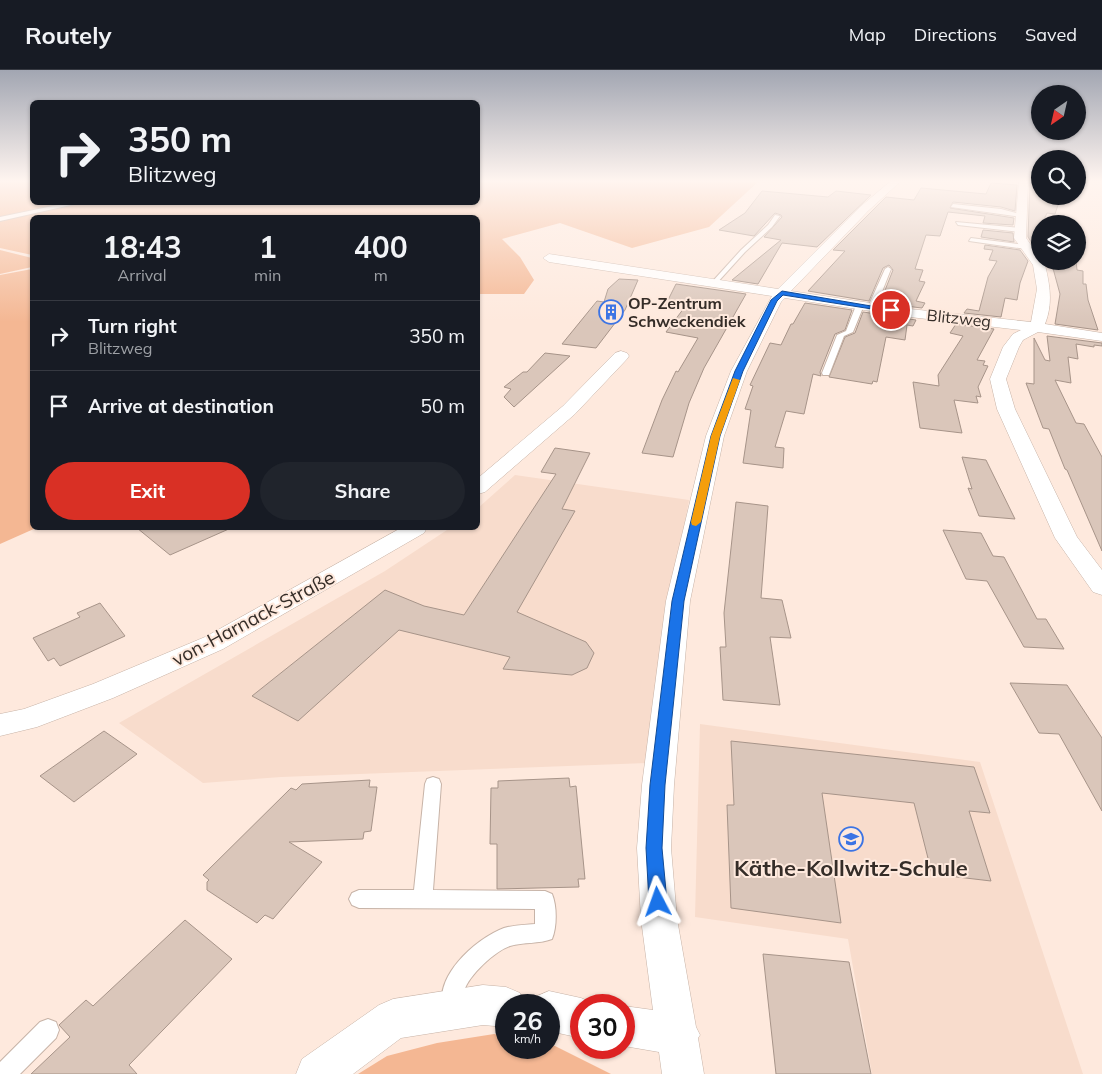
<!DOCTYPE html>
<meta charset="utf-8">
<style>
body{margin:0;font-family:Mulish,sans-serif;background:#20242c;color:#f1f3f6;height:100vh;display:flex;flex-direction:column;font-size:19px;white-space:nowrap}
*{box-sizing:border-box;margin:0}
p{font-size:16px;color:#9ea1a6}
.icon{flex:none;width:28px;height:28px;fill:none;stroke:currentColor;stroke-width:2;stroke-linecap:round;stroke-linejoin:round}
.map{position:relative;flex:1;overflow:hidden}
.drawer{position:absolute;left:30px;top:145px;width:450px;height:315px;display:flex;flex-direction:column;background:#171b24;border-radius:8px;box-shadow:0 1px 4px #0004}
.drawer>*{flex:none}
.banner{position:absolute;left:30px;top:30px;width:450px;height:105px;border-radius:8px;box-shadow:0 1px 4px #0004;background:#171b24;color:#f1f3f6;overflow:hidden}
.needle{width:32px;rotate:214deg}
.fabs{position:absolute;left:1031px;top:15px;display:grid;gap:10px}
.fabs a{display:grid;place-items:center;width:55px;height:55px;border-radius:50%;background:#171b24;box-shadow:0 1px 4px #0004;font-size:25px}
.speed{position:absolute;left:495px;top:924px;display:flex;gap:10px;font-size:25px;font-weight:700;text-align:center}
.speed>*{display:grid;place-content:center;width:65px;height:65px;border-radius:50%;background:#171b24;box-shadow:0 1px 4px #0004;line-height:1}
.speed small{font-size:12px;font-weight:400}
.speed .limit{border:8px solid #d22;background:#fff;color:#111}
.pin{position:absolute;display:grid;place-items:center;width:42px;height:42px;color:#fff;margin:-21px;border:2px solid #fff;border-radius:50%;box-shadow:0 1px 5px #0007}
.me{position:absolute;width:55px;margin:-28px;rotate:356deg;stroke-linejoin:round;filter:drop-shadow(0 0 4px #0008)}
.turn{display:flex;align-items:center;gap:18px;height:105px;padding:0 15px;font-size:22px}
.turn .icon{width:65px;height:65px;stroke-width:2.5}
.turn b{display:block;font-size:35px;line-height:42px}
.eta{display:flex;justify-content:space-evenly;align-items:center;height:85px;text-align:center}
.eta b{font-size:30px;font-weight:700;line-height:35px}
.cta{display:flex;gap:10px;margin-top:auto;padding:10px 15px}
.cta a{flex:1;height:58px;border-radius:30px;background:#d93025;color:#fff;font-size:20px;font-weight:700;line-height:58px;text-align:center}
.cta a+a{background:#20242c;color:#f1f3f6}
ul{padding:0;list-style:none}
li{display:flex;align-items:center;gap:15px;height:70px;padding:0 15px;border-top:1px solid #363941}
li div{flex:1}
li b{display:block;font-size:19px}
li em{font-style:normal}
header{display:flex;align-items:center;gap:30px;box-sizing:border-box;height:70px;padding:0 25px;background:#171b24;border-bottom:1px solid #363941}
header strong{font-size:24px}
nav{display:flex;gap:28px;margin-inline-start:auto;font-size:18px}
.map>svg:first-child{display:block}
</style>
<header>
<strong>Routely</strong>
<nav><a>Map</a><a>Directions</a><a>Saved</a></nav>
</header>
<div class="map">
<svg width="1102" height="1004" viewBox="0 0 1102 1004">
<rect width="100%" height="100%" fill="#fee9dd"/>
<path fill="#f8dccc" d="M515 405 689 430 669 538 647 693 281 707 203 713 119 653 385 501 450 458H478V438Z
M700 654 980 692 1083 1004H872L848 869 695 847Z"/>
<path fill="#f4b793" d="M0 111H32V132H478V111H759L709 157 632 178 560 153 502 169 520 187 534 210 524 224H478V148H32V185L0 178Z
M0 180 32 188V197L0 204Z
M32 199V458H36L0 474V205Z
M494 964 506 966V978H549V975L555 976 611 1004H358L387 986 437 973Z"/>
<path fill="#dac6ba" stroke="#a79489" d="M1030 111H1040V126H1061L1055 144 1047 143 1042 154H1040V160L1034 176 1028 167Z
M991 113 1017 115 1015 141 1001 137 953 132 950 138 1014 148 1013 155 983 153 985 146 948 142 940 166 926 165 915 199 923 200 919 211 925 212 916 231 925 233 922 238 880 233 893 200 889 195 883 198 869 231 808 221 845 181 833 180 886 127 914 130 921 118 986 124Z
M762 121 828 127 836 121 871 125 817 177 782 173 758 214 732 210 781 170 764 167 782 147 781 145 775 143 754 166 719 160 745 143Z
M983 160 1013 163 1014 172 981 167Z
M985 175 1020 180 1028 191 1020 213 1017 230 1005 228 1001 247 964 243 967 239 979 241 988 207 997 191 989 190 993 180 984 179Z
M1051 191H1076L1077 200 1083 201V214H1086L1088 230 1098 260 1055 254 1060 224Z
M619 209 638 210 625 240 596 278 562 274 597 231 604 232 608 219Z
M676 214 746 224 704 298 689 333 673 387 642 383 662 330 676 301 678 302 698 268 666 262 684 238 665 236Z
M805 233 852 240 845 260 835 264 820 302 821 306 813 304 804 344 786 341 775 377 784 378 783 398 743 393 751 340 745 339 753 316 750 315 770 273 781 275 791 254H793Z
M863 242 916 250 913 256 907 255 905 270 886 267 877 312 873 311 872 314 829 307 845 267 855 263Z
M956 254 994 259 977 290 985 291 983 295 988 296 978 317 981 327 976 326 978 333 954 330 962 363 920 358 913 312 939 316 938 305 963 266 950 263Z
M1047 266 1102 273V276L1094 275V277L1076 274 1078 289 1068 287 1071 313 1055 310 1076 353 1084 354 1102 387V481L1067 400 1065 399 1049 359 1043 358 1026 313 1034 314V268L1045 290 1050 291Z
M545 283 570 286 514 337 504 327 511 319 504 317 523 302H527Z
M555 378 590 383 562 439 575 441 517 542 586 572 594 583 587 598 572 605 503 599 510 587 399 560 298 651 252 626 385 520 424 536 464 545 556 404 541 402Z
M962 387 986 390 1015 449 979 446 968 418 972 419Z
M736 432 768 436 761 528 782 530 791 568 770 567 780 635 723 630 720 577H726L724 543Z
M137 458H231L170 485Z
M943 460 981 463 993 486 1004 487 1037 549H1046L1064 579 1024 577 987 511 966 509Z
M100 533 125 566 60 596 54 588 48 591 33 568 80 547 77 543Z
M1010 613 1067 615 1102 668V741L1059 664 1039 663Z
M104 661 137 684 74 732 40 706Z
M731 671 974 697 990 743 969 741 991 811 932 804 914 733 822 723 841 853 731 838 727 735H734Z
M569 708 570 717 576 716 585 809H578L579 817 497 819V774H490L491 718H498V711Z
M370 710 369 717H377L371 761 364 762 363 769 289 772 322 792 273 849 265 845 257 853 207 820V812L209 810 203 805 291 718 296 720 302 714Z
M185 850 232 889 129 995 137 1004H31L70 967 59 955 86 930 93 936Z
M763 884 849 892 871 1004H776Z"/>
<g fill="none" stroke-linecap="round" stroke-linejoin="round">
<g stroke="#c7b3a7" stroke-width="2">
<path id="service" d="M72 132H84L0 151V147Z
M953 134 1001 139 1024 145 1021 147 951 137Z
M775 145 780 146 772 157 745 182 716 214H712V212L741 180 768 155Z
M956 152 1020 158 1023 160 1020 162 958 155Z
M971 168 1026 175 1029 177 1026 179 969 171Z
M888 197 891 199 876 237 869 239 868 237 885 199Z
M857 233 864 235 853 262 844 266 829 305H823L822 303 837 265 846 261Z
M433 707 439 709 441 714 433 820 545 821 552 824C557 836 557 857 552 869 539 874 524 872 510 876 495 881 469 905 464 921 461 928 463 936 459 943L452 947 445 943C430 909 475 869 504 858 514 855 525 855 535 854V839L359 838 352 835 349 829 352 823 359 820H414L425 714 427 709Z
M48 949 56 952 59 960 56 968 20 1004H0V992L40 952Z"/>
</g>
<g stroke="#c7b3a7" stroke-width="1">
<path id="minor" d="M891 111H901L868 141 791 221 910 239 1031 252 1037 219 1033 195 1014 168 1019 111H1028L1026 168 1040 188V191L1045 195C1050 215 1053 234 1045 254L1102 263V271L1038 262 1023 270 1019 277 1006 309 1015 339 1077 467 1102 500V525L1093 522 1055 468 997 339 990 309 1003 277 1013 264 1021 260 910 247 785 228 781 232 747 301 724 366 690 531 674 715 671 778 677 849 696 957 700 965 698 968 704 1004H662L659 982 624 976V936L653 940 641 849 637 778 642 715 666 531 706 366 731 301 772 226 549 192 543 188 549 184 778 219 860 137Z
M621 281 627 283 629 286 627 289 575 344 485 422 478 424V408L563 336 615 283Z
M401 458H427L424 463 223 579 113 628 37 657 0 666V644L24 639 93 614 205 567Z
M483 915 506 917 520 923 525 935H506V957L483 955 401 968 353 1004H296L302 989 379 935 393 929Z
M549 921 581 928 595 934 581 935V968L549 961V935H531L535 927Z"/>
</g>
<use href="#service" fill="#fff" fill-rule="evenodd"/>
<use href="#minor" fill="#fff" fill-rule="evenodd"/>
</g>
<linearGradient id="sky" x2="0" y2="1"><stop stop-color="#a2a6b2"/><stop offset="0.44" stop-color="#fff5f0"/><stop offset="1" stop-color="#fff5f0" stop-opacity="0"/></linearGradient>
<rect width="1102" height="252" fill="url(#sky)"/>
<path fill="#1a73e8" stroke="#114b97" d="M782 221 895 240 891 242 783 225 777 231 743 301 720 366 684 531 665 715 662 778 667 832 664 837 658 840 652 837 649 832 646 778 650 715 672 531 711 366 735 301 771 230Z"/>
<path fill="#f59e0b" d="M733 308 740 310 720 366 701 452 696 456 692 455 691 452 711 366Z"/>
<defs>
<g id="building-ring" transform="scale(1.25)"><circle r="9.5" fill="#fee9dd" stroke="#3c74e4" stroke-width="1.5"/><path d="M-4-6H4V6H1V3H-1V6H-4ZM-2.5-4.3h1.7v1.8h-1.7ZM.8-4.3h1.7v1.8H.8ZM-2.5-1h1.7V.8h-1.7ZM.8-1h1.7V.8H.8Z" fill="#3c74e4"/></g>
<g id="school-ring" transform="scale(1.25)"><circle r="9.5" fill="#fee9dd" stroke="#3c74e4" stroke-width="1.5"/><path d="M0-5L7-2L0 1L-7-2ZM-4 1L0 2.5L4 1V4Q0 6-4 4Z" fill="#3c74e4"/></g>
</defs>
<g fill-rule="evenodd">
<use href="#building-ring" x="611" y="242"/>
<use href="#school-ring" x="851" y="769"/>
</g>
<g text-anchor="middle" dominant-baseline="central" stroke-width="4" stroke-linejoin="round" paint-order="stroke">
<g font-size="16" font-weight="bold" fill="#352d28" stroke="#fee9dd" text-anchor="start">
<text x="628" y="233">OP-Zentrum<tspan x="628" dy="18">Schweckendiek</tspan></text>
</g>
<g font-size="16" fill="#352d28" stroke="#fee9dd">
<text transform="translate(959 248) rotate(6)">Blitzweg</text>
</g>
<g font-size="19" fill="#352d28" stroke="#fee9dd">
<text transform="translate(253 548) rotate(-28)">von-Harnack-Straße</text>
</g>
<g font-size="22" font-weight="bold" fill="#352d28" stroke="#fee9dd">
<text x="851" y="798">Käthe-Kollwitz-Schule</text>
</g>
</g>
</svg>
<div class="fabs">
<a><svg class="needle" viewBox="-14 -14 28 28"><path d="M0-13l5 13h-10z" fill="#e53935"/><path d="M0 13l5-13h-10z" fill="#9ea1a6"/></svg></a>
<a><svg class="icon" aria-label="search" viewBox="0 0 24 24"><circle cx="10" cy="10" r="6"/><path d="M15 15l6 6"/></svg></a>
<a><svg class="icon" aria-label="layers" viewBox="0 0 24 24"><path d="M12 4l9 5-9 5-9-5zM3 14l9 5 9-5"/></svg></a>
</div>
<div class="speed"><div>26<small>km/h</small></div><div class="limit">30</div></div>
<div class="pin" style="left:891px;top:240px;background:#d93025"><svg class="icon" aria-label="arrive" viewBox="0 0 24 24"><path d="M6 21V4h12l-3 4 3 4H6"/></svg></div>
<svg class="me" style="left:658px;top:832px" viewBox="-20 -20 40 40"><path d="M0-17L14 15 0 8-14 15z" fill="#1a73e8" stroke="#fff" stroke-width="4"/></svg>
<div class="banner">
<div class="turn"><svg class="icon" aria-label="right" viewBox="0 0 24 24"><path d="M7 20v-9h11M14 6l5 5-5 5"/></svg><div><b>350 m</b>Blitzweg</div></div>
</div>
<section class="drawer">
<div class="eta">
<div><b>18:43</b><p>Arrival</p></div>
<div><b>1</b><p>min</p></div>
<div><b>400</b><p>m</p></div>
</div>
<ul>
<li><svg class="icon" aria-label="right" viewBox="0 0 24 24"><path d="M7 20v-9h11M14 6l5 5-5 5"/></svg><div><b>Turn right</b><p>Blitzweg</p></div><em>350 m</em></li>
<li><svg class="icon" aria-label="arrive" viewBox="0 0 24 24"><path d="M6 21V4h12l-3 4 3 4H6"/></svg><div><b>Arrive at destination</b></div><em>50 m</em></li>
</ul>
<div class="cta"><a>Exit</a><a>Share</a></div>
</section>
</div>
